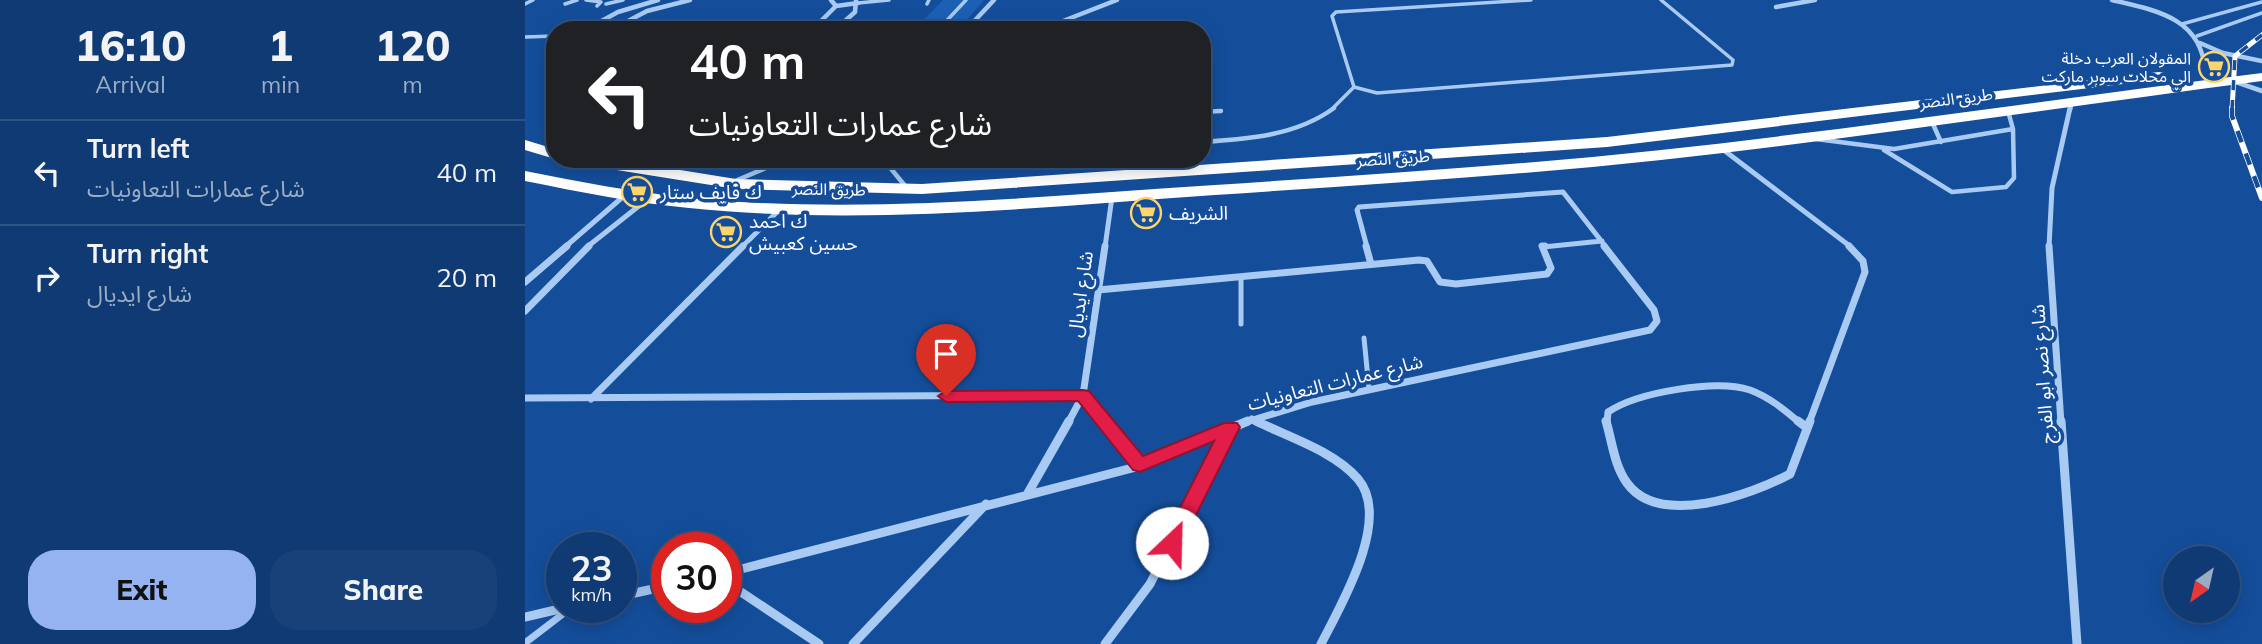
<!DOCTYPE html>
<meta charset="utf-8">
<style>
body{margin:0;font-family:Mulish,"Noto Sans Arabic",sans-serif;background:#184179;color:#f1f3f6;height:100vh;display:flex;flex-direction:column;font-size:26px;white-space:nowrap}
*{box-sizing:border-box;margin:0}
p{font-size:23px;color:#9badc5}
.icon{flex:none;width:38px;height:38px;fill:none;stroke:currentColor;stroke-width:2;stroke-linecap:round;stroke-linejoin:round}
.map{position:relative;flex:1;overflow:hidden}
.side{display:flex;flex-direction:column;background:#0f3a74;width:525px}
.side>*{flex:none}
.banner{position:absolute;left:21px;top:21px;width:665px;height:147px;border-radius:28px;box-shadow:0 4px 18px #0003,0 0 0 2px #2f5486;background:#202124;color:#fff;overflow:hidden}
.needle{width:46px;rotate:214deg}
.fabs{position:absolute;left:1638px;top:546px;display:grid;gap:14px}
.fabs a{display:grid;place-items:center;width:77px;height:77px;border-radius:50%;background:#0f3a74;box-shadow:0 4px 18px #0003,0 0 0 2px #2f5486;font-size:35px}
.speed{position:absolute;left:21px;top:532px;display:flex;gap:14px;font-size:35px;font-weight:700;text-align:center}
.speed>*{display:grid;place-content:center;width:91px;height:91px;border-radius:50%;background:#0f3a74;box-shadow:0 4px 18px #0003,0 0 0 2px #2f5486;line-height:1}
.speed small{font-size:18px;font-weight:400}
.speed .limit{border:10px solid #d22;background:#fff;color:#111}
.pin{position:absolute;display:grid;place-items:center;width:60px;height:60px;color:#fff;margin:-72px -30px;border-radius:50% 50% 50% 0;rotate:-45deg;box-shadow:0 0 7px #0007}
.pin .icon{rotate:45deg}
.me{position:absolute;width:77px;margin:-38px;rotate:24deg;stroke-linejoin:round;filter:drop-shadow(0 0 5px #0008)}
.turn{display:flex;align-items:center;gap:24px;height:147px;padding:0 28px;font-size:32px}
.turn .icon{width:91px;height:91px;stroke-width:2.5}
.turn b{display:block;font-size:49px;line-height:60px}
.eta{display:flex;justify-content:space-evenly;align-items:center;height:119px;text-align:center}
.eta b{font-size:42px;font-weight:800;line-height:49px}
.cta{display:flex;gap:14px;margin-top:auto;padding:14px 28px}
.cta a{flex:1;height:80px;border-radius:28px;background:#95b2f1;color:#111;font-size:28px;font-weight:800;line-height:80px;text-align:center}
.cta a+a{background:#184179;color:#f1f3f6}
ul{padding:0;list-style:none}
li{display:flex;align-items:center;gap:21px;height:105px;padding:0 28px;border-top:2px solid #2f5486}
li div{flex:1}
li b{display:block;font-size:26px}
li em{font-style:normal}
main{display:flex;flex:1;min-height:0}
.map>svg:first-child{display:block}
</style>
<main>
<section class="side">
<div class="eta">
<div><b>16:10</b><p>Arrival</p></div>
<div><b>1</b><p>min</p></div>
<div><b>120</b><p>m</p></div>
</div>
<ul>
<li><svg class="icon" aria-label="left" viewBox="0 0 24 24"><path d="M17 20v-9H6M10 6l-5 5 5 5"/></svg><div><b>Turn left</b><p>شارع عمارات التعاونيات</p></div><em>40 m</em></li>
<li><svg class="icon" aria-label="right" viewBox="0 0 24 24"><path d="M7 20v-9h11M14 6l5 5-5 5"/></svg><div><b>Turn right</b><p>شارع ايديال</p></div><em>20 m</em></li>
</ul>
<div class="cta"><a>Exit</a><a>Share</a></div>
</section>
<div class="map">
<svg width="1737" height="644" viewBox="0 0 1737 644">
<rect width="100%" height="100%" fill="#144e9b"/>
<path fill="#1c60b5" d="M418 0H459L433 30H389Z"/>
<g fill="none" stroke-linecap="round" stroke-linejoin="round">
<path stroke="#a9caf3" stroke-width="3.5" d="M61 0 76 2 72 6
M333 3 364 0
M0 4 8 0
M40 4 52 0
M81 4 98 0
M402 4 404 0
M1657 24 1737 2
M262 26H291
M413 30 441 0
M1672 36 1737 13
M0 37 30 36
M829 87 852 93 1207 65 1208 60 1136 0
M829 87 807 16 811 12 1006 0
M806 110 829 87"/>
<path stroke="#a9caf3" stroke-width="4.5" d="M677 112 696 111
M1407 122 1416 142
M1291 139 1369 149 1488 129 1483 111
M677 142C722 139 771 136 809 108
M1359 150 1427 192 1481 187 1489 178 1488 129
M358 159 381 187
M364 167 458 159
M210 181 262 159"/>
<path stroke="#a9caf3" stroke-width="5" d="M716 277V324
M839 338 844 389"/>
<path stroke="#a9caf3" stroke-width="7" d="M0 643 47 607"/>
<path stroke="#a9caf3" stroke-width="4.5" d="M1587 0C1630 10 1677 18 1680 71
M311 6 333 3
M1251 7 1290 0
M60 30 93 12 133 0
M86 30 122 11 165 0
M287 30 311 6 306 0
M310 30 330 12 331 0
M385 30 392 23
M441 30 469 0
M515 30 592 0
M1675 43 1698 53 1737 61
M1708 81 1737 91
M1545 110 1546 103"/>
<path stroke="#a9caf3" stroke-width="5" d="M1196 148 1326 247
M40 247 100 195
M62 247 124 198
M217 247 256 208
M580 247 587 197
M842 247 832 210 834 207 1038 192 1081 247
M1018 247 1077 241
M1524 247 1527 188 1545 108"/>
<path stroke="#a9caf3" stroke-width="7" d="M841 246 846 264
M1524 246 1536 423
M0 282 42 246
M573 290 894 260 902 261 915 282 931 284 1022 274 1026 268 1017 246H1020
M0 311 64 246
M558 395 580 423
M0 398 558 395
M66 399 218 246
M727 419 734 423
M543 423 558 395 580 246
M718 423 787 402 1125 330 1132 321 1129 310 1079 246
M1082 423 1083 412C1113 392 1191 379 1225 390 1244 397 1260 410 1275 423
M1284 423 1340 272 1338 261 1324 246"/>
<path stroke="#a9caf3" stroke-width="9" d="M579 421 615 466
M731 421C763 437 809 451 833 479 867 519 816 605 796 644
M1081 421C1087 441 1089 465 1102 483 1134 528 1226 495 1265 474L1285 421
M1273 421 1281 427
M1536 421 1552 644
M503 493 544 421
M201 573 615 466 723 421
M201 582 294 644
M96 596 142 586
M0 617 43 607
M328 644 461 504
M580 644 625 584 705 428"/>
<path fill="#fff" fill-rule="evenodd" d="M1634 72 1639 73V79L1082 147 397 194 211 189 54 164 46 159H87L211 179 397 184 1082 137Z
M1737 73V81C1537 107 1337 138 1136 160 988 176 839 185 690 195 516 207 339 226 164 208 109 203 55 192 0 181V171C55 182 109 192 164 198 339 215 516 196 690 185 839 175 988 166 1136 150 1337 128 1537 98 1737 73Z
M0 140 30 149V159L0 150Z"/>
<g stroke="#fff" stroke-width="5">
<path id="rail-far1" d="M1707 110 1710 56 1737 35"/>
</g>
<g stroke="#fff" stroke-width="6">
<path id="rail" d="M1707 108V116L1737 198"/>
</g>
<use href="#rail-far1" stroke="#144e9b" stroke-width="3.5" stroke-dasharray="10" stroke-linecap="butt"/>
<use href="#rail" stroke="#144e9b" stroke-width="4.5" stroke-dasharray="12" stroke-linecap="butt"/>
</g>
<path fill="#e11d48" stroke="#92132f" stroke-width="2" d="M558 390 564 391 618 456 699 423H712L715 427 654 549H640L637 543 689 441 615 472 608 470 553 401 421 402 413 396 421 391Z"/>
<defs>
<g id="supermarket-ring" transform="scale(1.575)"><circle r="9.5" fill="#144e9b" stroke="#ffd56b" stroke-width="1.5"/><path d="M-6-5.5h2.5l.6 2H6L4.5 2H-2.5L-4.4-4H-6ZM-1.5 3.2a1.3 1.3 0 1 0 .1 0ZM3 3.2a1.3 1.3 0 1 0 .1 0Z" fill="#ffd56b"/></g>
</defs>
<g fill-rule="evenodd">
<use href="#supermarket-ring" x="1689" y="67"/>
<use href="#supermarket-ring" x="112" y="192"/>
<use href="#supermarket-ring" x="621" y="213"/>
<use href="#supermarket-ring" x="201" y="232"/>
</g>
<g text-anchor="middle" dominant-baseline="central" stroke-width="7" stroke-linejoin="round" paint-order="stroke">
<g font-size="16" fill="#fff" stroke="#144e9b" text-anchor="end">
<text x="1666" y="58">المقولان العرب دخلة<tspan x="1666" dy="18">الي محلات سوبر ماركت</tspan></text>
</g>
<g font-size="16" fill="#fff" stroke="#144e9b">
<text transform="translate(1431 98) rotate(-7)">طريق النصر</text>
<text transform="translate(868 158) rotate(-4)">طريق النصر</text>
<text transform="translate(304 189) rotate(1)">طريق النصر</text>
</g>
<g font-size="19" fill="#fff" stroke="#144e9b" text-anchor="start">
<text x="135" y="192">ك فايف ستار</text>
<text x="644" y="213">الشريف</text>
<text x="224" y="221">ك احمد<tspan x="224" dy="22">حسين كعبيش</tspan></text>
</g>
<g font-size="19" fill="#fff" stroke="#144e9b">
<text transform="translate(555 294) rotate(-82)">شارع ايديال</text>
<text transform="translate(1517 374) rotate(-94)">شارع نصر ابو الفرج</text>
<text transform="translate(810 382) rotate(-14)">شارع عمارات التعاونيات</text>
</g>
</g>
</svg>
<div class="fabs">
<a><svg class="needle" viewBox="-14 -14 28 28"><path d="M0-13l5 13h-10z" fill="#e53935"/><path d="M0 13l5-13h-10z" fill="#9badc5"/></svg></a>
</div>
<div class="speed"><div>23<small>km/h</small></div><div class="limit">30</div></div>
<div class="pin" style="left:421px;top:396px;background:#d93025"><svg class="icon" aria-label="arrive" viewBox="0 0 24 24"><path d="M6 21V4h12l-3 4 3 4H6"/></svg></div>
<svg class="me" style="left:647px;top:543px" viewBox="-20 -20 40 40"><circle r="19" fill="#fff"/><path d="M0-13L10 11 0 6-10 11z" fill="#e11d48"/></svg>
<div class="banner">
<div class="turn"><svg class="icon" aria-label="left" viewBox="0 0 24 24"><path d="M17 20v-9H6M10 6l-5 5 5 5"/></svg><div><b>40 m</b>شارع عمارات التعاونيات</div></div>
</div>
</div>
</main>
